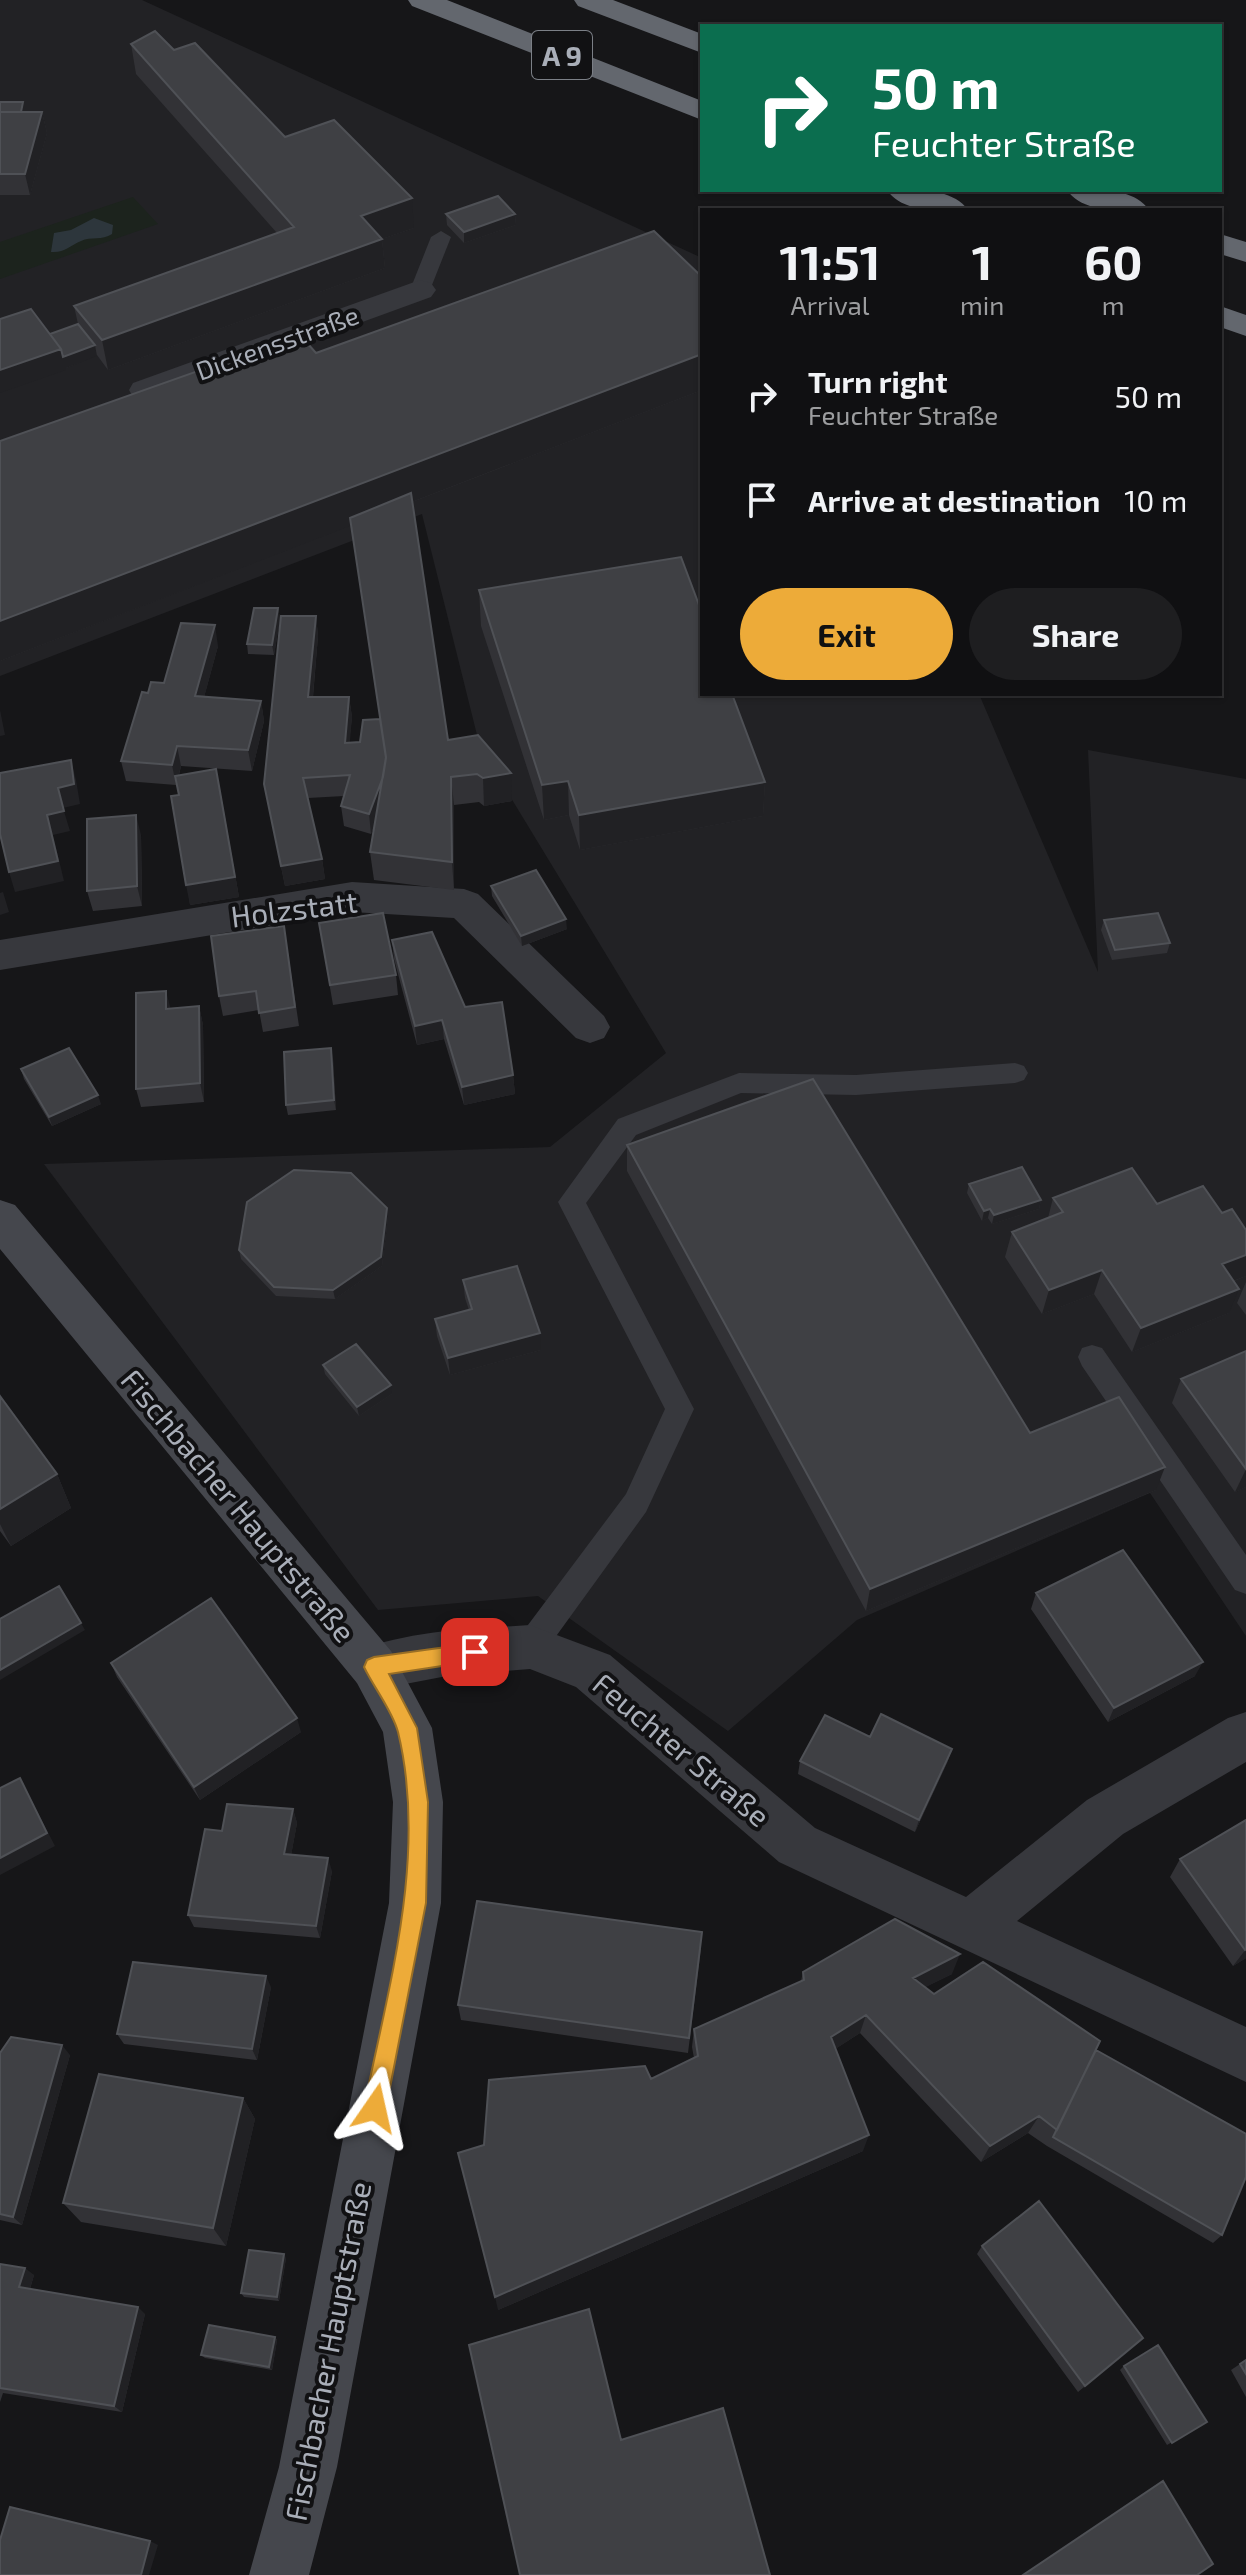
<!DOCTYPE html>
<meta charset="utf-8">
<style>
body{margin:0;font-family:"Exo 2",sans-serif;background:#1e1e20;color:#f1f3f6;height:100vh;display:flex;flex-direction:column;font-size:30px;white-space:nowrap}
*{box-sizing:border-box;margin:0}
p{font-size:26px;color:#9c9d9f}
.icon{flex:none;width:44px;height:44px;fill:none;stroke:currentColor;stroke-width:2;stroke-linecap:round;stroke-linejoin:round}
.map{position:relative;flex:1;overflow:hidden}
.sheet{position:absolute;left:700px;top:208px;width:522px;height:488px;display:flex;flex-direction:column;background:#101012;border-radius:0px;box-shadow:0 2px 6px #0004,0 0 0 2px #303032}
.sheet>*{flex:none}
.top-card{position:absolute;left:700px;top:24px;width:522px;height:168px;border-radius:0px;box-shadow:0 2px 6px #0004,0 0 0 2px #303032;background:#0b6e4f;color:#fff;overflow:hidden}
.pin{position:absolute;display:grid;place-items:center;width:68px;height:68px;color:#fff;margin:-34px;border-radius:16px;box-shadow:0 4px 12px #0006}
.me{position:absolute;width:88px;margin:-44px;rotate:11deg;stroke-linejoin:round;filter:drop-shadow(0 0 6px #0008)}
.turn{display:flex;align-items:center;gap:28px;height:168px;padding:0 40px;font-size:36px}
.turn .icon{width:104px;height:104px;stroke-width:2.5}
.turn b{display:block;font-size:56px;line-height:68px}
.eta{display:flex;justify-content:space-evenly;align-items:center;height:136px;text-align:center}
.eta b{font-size:48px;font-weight:700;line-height:56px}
.action{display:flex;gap:16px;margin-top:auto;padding:16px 40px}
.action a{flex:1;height:92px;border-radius:48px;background:#edab39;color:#111;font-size:32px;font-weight:700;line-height:92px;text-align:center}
.action a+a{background:#1e1e20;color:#f1f3f6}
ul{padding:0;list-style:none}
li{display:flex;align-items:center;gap:24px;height:104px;padding:0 40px}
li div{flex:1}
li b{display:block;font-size:30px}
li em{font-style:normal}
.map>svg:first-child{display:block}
</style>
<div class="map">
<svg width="1246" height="2575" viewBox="0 0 1246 2575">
<rect width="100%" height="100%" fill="#161618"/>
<path fill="#222225" d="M0 0H142L702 258V694H979L1098 972 1088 750 1246 779V1636L1150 1493 857 1620 728 1731 538 1596 378 1610 44 1164 550 1147 666 1053 480 747 422 514 0 676Z"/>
<path fill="#1c231d" d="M133 197 158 224 0 279V242Z"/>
<path fill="#2d363c" d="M94 218 113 225 112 234C102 241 91 236 81 241 69 246 65 253 51 252L54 233 71 230Z"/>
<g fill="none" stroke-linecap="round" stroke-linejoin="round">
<path fill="#37383d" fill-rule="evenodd" d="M441 231 451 237 430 290 420 296 413 294 410 290 431 237Z
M1015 1063 1024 1066 1028 1073 1024 1080 1015 1083 856 1095 741 1093 636 1135 586 1203 694 1409 646 1512 541 1657 530 1661 519 1657 515 1647 519 1637 626 1494 665 1409 558 1202 618 1119 739 1073 856 1075Z
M1092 1345 1102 1348 1246 1555V1594L1235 1590 1082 1366 1078 1357 1082 1348Z"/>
<path fill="#37383d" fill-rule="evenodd" d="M420 280 431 283 436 290 431 297 157 397 145 400 133 397 129 390 133 383Z
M352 882 464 889 478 894 604 1016 610 1027 604 1038 590 1043 576 1038 454 918 352 912 0 970V940Z
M530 1625 610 1655 815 1828 966 1897 1087 1800 1228 1718 1246 1712V1762L1123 1834 1017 1921 1246 2027V2082L779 1862 576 1687 530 1669 447 1676 374 1690 357 1683 350 1667 357 1651C411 1630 473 1629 530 1625Z"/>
<path fill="#45474d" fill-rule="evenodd" d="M0 1200 15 1205 391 1651 432 1728 443 1802 441 1903 337 2467 309 2575H249L279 2467 389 1903 393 1802 383 1732 357 1683 0 1249Z"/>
<path fill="#63676e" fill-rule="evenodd" d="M408 0H447L702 101V120L412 6Z
M574 0H613L702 34V53L578 6Z
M887 190C912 190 952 187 968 210 943 210 903 214 887 190Z
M1067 190C1092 190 1133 186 1149 210 1124 210 1083 214 1067 190Z
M1220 234 1246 242V262L1220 254Z
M1220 306 1246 315V336L1220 327Z"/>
</g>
<path fill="#323236" d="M131 44 174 50 285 137 414 228 382 239 385 268 108 370 97 355 66 368V370L50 334 78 324 74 306 277 233 136 74Z
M0 102 25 112H42L47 133 30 195H0Z
M446 214H515L516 225 464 243 447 225Z
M702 277V390L412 502 448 740 512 801 484 806 479 802 454 805V890L374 880 370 852 375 825 371 834 344 826 341 806 344 796 308 798 322 859 325 879 285 886 264 784 316 616 318 636 313 697H349L352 717 349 743 360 742 380 719 351 525 0 661 316 353Z
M479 590 765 782 763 816 580 850 569 815 544 820 481 626Z
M278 608 280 619 274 655 248 654 247 644Z
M218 646 204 697 261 701 264 721 252 771 181 766 179 775 220 789 239 897 190 905 177 783 176 785 126 781 121 761 148 693Z
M141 835 142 906 93 911 87 891Z
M491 886 567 929 522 946 492 896Z
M1104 920 1170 943 1167 953 1112 960 1101 930Z
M319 923 396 975 398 995 333 1005Z
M392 940 513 1075 515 1094 464 1105 444 1039 417 1045 394 959Z
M287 946 299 1026 263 1032 259 1010 223 1016 219 996Z
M199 1006 203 1025 204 1102 141 1107 136 1089 171 1008Z
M333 1058 336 1110 288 1115 286 1105Z
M21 1069 101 1104 52 1126 24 1079Z
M627 1145 1030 1433 1156 1490 866 1611 627 1171Z
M969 1184 1041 1200 1039 1209 992 1224 988 1218 982 1221 967 1193Z
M1053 1198 1157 1204 1222 1213 1246 1230V1276L1234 1281 1229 1313 1132 1352 1094 1294 1042 1314 1005 1257 1012 1232 1048 1218Z
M388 1217 382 1266 335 1299 276 1296 241 1259 239 1250Z
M463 1280 541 1350 450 1375 437 1336 435 1319 469 1310 465 1298Z
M1246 1282V1315L1237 1303Z
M1246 1351V1487L1235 1492 1172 1403 1181 1379Z
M323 1365 392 1394 359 1416 325 1374Z
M0 1396 57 1474 71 1508 11 1546 0 1531Z
M1036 1593 1195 1676 1108 1722 1031 1609Z
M111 1663 301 1732 200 1800 117 1677Z
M870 1737 952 1749 947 1763 915 1832 798 1774 800 1761Z
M293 1809 297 1823 291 1855 332 1871 320 1938 194 1927 188 1915 222 1831Z
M1246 1820V1958L1233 1966 1170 1877 1180 1859Z
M701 1948 688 2053 461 2020 458 2005Z
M803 1972 952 1974 925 1987 934 1994 1096 2050 1222 2235 1213 2243 1047 2146 1028 2133 981 2162 860 2033 835 2049 863 2151 498 2310 651 2079 694 2058 692 2047 694 2029 801 1981Z
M271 1987 257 2060 124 2044 117 2034Z
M0 2053 70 2055 22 2225 0 2220Z
M243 2098 255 2119 226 2246 81 2222 63 2203Z
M982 2246 1143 2338 1078 2392 977 2254Z
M286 2258 279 2301 244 2297 241 2293Z
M0 2264 34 2275 30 2289 145 2314 122 2412 3 2393 0 2402Z
M275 2337 277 2340 272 2370 205 2358 201 2355Z
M1246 2360V2397L1231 2370Z
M1124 2366 1207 2422 1167 2445 1120 2370Z"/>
<path fill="#212124" d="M42 112 47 133 30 195 25 174Z
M412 198 414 228 382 239 385 268 108 370 102 340 361 216Z
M515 214 516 225 464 243V232Z
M95 345 97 356 66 368V370L0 393V370L61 349Z
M702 354V390L0 661V621Z
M278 608 280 619 274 655 272 645Z
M316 616 318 636 311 717 308 697Z
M215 625 218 646 199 716 195 696Z
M349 697 352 717 348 764 345 743Z
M261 701 264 721 252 771 248 750Z
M0 710 5 735 0 736Z
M177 746 181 766 176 785 172 765Z
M71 760 76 780 80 804 63 808 70 831 53 835 64 881 15 892 9 872 47 815Z
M387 766 390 786 371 834 369 814Z
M511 773 512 801 484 806 483 778Z
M451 777 454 805V890L452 862Z
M568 781 569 815 544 820 542 785Z
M765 782 763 816 580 850 579 815Z
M220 789 239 897 190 905 186 885Z
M136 815 141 835 142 906 137 886Z
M322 859 325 879 285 886 281 866Z
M3 892 9 912 0 915V893Z
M566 919 567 929 522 946 521 936Z
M166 991 171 1010 166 1009Z
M199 1006 203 1025 204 1102 200 1083Z
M442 1020 444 1039 417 1045 415 1026Z
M331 1048 333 1058 336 1110 334 1100Z
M513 1075 515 1094 464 1105 462 1087Z
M98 1095 101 1104 52 1126 49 1117Z
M1041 1200 1039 1209 992 1224 994 1215Z
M387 1208 388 1217 382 1266 335 1299 333 1290Z
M990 1209 988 1218 982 1221 984 1211Z
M1246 1255V1276L1212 1289 1222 1264Z
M1102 1270 1094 1294 1042 1314 1049 1290Z
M1239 1289 1229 1313 1132 1352 1141 1328Z
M540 1333 541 1350 450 1375 448 1358Z
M391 1385 392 1394 359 1416 357 1407Z
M1165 1467 1156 1490 866 1611 870 1589Z
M1246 1469V1487L1235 1492Z
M57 1474 71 1508 11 1546 0 1524V1509Z
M81 1623 85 1630 0 1680V1670Z
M1203 1662 1195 1676 1108 1722 1114 1708Z
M297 1718 301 1732 200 1800 194 1787Z
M952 1749 947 1763 915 1832 919 1820Z
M20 1778 55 1846 0 1875V1858Z
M293 1809 297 1823 289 1867 284 1854Z
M328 1858 332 1871 320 1938 316 1926Z
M1246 1949V1958L1233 1966Z
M960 1954 952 1974 906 1997 913 1978Z
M266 1976 271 1987 257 2060 252 2049Z
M866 2015 860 2033 826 2055 831 2037Z
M62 2045 70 2055 22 2225 13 2217Z
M243 2098 255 2119 226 2246 213 2228Z
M1039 2116 1028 2133 981 2162 990 2146Z
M869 2135 863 2151 498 2310 495 2297Z
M284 2254 286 2258 279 2301 277 2297Z
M25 2268 34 2275 28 2295 19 2287Z
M138 2307 145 2314 122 2412 114 2406Z
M275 2337 277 2340 272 2370 269 2367Z
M150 2541 158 2545 149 2575H141Z"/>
<path fill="#3f4044" stroke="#4f5156" stroke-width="2" d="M155 31 174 50 195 43 285 137 334 120 412 198 361 216 382 239 102 340 74 306 294 227 131 44Z
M0 102H23L21 112H0Z
M0 112H42L25 174H0Z
M498 196 515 214 464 232 446 214Z
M654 231 702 277V354L0 621V441L300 335 316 353Z
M31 309 61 349 0 370V319Z
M78 324 95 345 63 357 61 349 50 334Z
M411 493 448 740 478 735 511 773 483 778 477 774 451 777 452 862 370 852 386 757 350 518Z
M681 557 702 613V694H732L765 782 579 815 568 781 542 785 479 590Z
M254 608H278L272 645 247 644Z
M281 616H316L308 697H349L345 743 360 742 363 720 380 719 386 758 383 777 369 814 341 806 350 775 303 778 322 859 281 866 264 784Z
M181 623 215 625 195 696 261 701 248 750 177 746 172 765 121 761 142 692 148 693 151 682 164 683Z
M71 760 74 784 58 788 64 811 47 815 58 861 9 872 0 834V773Z
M216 769 235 877 186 885 171 796 179 795 175 776Z
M136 815 137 886 87 891V819Z
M536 870 566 919 521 936 491 886Z
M383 913 396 975 330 985 319 923Z
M1158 913 1170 943 1115 950 1104 920Z
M284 926 295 1007 259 1013 256 991 219 996 211 936Z
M432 932 465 1007 502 1002 513 1075 462 1087 442 1020 415 1026 392 940Z
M166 991V1009L199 1006 200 1083 136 1089V993Z
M69 1048 98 1095 49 1117 21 1069Z
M331 1048 334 1100 286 1105 284 1052Z
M813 1079 1030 1433 1119 1397 1165 1467 870 1589 627 1145Z
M1022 1167 1041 1200 994 1215 990 1209 984 1211 969 1184Z
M1132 1168 1157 1204 1203 1186 1222 1213 1232 1209 1246 1230V1255L1222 1264 1239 1289 1141 1328 1102 1270 1049 1290 1012 1232 1063 1212 1053 1198Z
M294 1170 351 1173 387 1208 381 1257 333 1290 274 1287 239 1250 247 1202Z
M517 1266 540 1333 448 1358 435 1319 472 1309 463 1280Z
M356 1344 391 1385 357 1407 323 1365Z
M1246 1351V1469L1181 1379Z
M0 1396 57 1474 0 1509Z
M1123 1550 1203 1662 1114 1708 1036 1593Z
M59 1586 81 1623 0 1670V1619Z
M211 1598 297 1718 194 1787 111 1663Z
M881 1714 952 1749 919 1820 800 1761 825 1715 870 1737Z
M20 1778 47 1833 0 1858V1788Z
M227 1804 293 1809 284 1854 328 1858 316 1926 188 1915 205 1829 222 1831Z
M1246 1820V1949L1245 1950 1180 1859Z
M477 1901 702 1932 689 2038 458 2005Z
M895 1919 960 1954 913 1978 934 1994 983 1962 1100 2041 1057 2130 1039 2116 990 2146 866 2015 831 2037 869 2135 495 2297 458 2153 484 2145 489 2080 645 2066 651 2079 698 2056 694 2029 804 1980 803 1972Z
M133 1962 266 1976 252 2049 117 2034Z
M11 2037 62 2045 13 2217 0 2214V2053Z
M1096 2050 1246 2134V2177L1222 2235 1053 2137Z
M99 2074 243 2098 213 2228 63 2203Z
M1039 2201 1143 2338 1085 2386 982 2246Z
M249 2250 284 2254 277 2297 241 2293Z
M0 2264 25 2268 19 2287 138 2307 114 2406 0 2388Z
M589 2309 621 2440 723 2408 770 2575H520L469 2345Z
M209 2325 275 2337 269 2367 201 2355Z
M1158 2345 1207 2422 1172 2443 1124 2366Z
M1246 2360V2374L1240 2364Z
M1163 2481 1213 2564 1197 2575H1023Z
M10 2507 150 2541 141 2575H0V2540Z"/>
<path fill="#edab39" stroke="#9a6f25" stroke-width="2" d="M475 1643 482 1645 485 1652 482 1658 475 1661 389 1674 417 1728 428 1802 426 1903 386 2108 383 2116 375 2120 367 2116 364 2108C388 1987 428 1856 398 1732 392 1710 374 1688 364 1667L367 1660 374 1657Z"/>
<g text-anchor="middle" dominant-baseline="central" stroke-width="8" stroke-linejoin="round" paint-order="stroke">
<g font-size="26" fill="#a9aeb8" stroke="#111113">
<text transform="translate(277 342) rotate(-20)">Dickensstraße</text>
</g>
<rect fill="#111113" stroke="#7b7f86" stroke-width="2" x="532" y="31" width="60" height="48" rx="6"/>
<g font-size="28" font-weight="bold" fill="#a9aeb8">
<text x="562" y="55">A 9</text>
</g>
<g font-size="30" fill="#a9aeb8" stroke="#111113">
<text transform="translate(294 908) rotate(-7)">Holzstatt</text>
<text transform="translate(239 1505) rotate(50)">Fischbacher Hauptstraße</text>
<text transform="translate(682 1749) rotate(40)">Feuchter Straße</text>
<text transform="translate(327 2351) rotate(-79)">Fischbacher Hauptstraße</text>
</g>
</g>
</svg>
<div class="pin" style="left:475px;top:1652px;background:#d93025"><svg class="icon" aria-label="arrive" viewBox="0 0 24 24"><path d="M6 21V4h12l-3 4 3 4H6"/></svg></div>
<svg class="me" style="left:375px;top:2108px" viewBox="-20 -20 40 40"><path d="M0-17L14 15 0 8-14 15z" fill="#edab39" stroke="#fff" stroke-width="4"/></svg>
<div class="top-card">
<div class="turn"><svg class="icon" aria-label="right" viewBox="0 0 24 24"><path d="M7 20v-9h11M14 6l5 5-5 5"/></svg><div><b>50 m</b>Feuchter Straße</div></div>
</div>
<section class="sheet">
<div class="eta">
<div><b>11:51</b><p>Arrival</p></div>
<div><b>1</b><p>min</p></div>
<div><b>60</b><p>m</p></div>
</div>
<ul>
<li><svg class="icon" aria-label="right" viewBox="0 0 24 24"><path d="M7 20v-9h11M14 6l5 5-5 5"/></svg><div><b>Turn right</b><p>Feuchter Straße</p></div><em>50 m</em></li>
<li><svg class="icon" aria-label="arrive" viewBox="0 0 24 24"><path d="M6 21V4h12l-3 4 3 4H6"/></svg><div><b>Arrive at destination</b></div><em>10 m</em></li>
</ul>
<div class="action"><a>Exit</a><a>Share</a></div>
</section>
</div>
